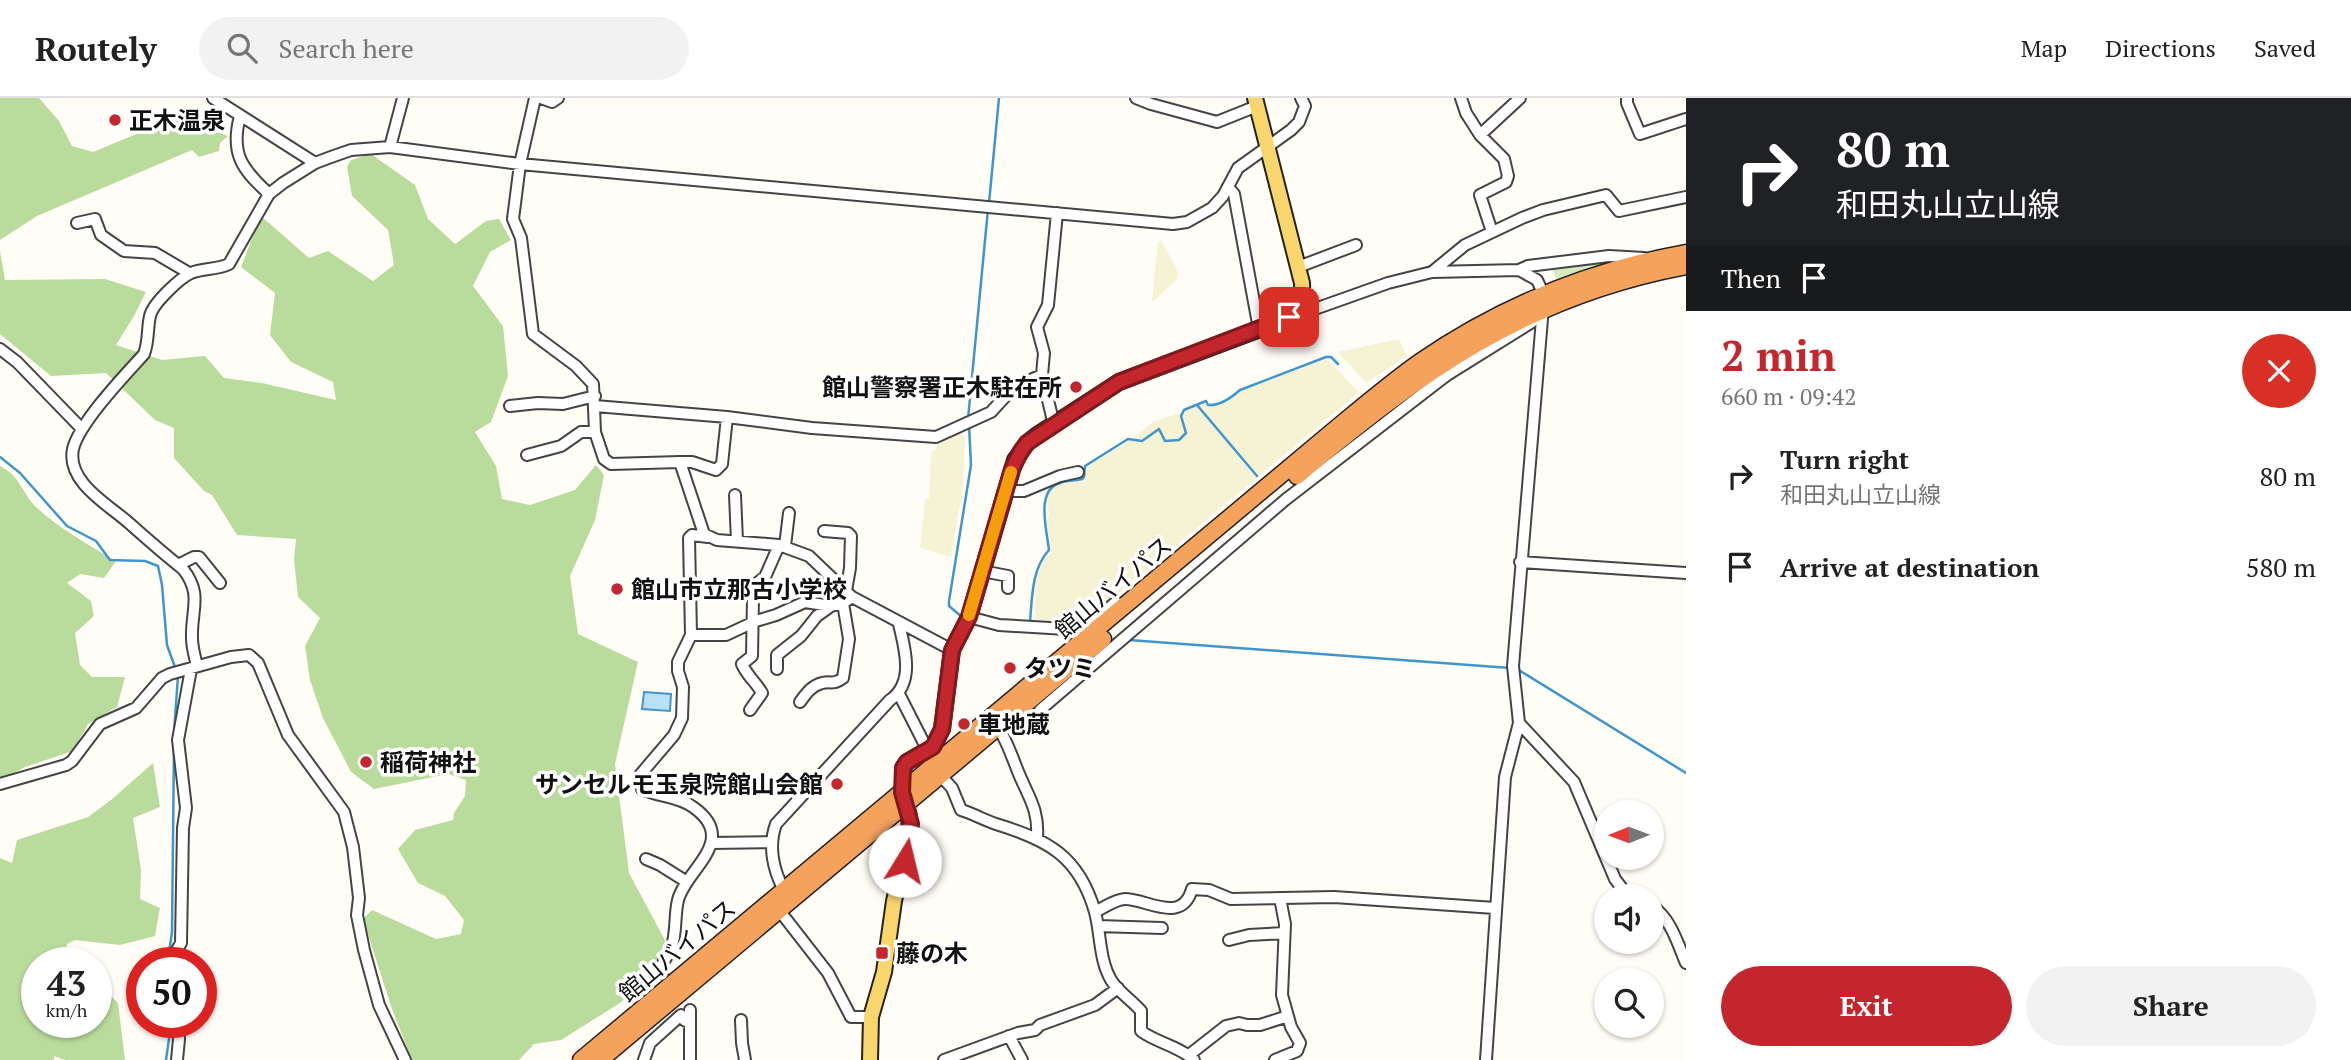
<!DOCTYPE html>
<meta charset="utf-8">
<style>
body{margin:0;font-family:"PT Serif","Noto Sans JP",serif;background:#f2f2f2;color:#222;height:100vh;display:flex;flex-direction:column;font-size:26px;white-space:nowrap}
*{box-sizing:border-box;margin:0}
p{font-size:23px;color:#767676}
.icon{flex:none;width:38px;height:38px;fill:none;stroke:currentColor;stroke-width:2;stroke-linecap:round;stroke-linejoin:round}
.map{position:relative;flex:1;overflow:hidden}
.panel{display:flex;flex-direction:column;background:#fff;width:665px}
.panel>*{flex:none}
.guide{background:#202124;color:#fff;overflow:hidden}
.needle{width:46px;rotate:269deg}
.tools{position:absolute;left:1594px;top:702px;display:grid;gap:14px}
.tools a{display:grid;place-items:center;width:70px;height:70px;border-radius:50%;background:#fff;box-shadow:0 2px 5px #0004;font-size:35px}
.speed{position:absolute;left:21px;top:849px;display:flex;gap:14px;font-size:35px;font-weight:700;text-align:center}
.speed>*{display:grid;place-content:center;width:91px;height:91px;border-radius:50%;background:#fff;box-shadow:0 2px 5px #0004;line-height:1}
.speed small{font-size:18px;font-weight:400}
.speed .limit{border:10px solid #d22;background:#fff;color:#111}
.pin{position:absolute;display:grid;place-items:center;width:60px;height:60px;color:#fff;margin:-30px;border-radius:14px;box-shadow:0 4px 10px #0006}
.me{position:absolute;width:77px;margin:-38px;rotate:9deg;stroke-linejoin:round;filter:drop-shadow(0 0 5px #0008)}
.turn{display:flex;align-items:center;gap:24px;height:147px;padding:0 35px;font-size:32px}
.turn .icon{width:91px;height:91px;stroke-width:2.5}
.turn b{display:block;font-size:49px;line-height:60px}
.then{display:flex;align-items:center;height:66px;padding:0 35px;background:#0003;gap:14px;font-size:26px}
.round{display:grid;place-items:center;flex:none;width:74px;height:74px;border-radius:37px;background:#f2f2f2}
.overview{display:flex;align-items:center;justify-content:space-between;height:119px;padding:0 35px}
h1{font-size:42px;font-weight:700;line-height:52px;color:#c4262e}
.action{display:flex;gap:14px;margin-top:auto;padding:14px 35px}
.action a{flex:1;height:80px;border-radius:42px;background:#c4262e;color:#fff;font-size:28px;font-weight:700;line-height:80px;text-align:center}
.action a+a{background:#f2f2f2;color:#222}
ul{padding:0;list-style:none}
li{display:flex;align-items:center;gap:21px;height:91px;padding:0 35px}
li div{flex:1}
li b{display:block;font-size:26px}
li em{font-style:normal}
header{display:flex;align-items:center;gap:42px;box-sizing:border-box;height:98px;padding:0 35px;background:#fff;border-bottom:2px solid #e0e0e0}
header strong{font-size:33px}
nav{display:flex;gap:38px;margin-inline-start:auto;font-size:24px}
.search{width:490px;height:63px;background:#f2f2f2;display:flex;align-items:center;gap:18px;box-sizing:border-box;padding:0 24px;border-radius:38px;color:#767676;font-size:26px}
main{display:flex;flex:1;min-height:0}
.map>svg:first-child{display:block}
</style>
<header>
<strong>Routely</strong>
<div class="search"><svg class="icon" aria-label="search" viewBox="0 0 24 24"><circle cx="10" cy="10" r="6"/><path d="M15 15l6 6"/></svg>Search here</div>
<nav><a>Map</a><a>Directions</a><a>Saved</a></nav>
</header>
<main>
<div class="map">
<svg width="1686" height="962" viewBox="0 0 1686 962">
<rect width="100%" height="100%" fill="#fffdf5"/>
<path fill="#f6f3d4" d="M1161 142 1179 175 1177 181 1154 203 1152 202 1158 144Z
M1399 241 1407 258 1366 285 1338 254Z
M1327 261 1359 294 1081 527 1035 525 1036 485 1042 466 1052 452 1046 425 1049 417 1047 399 1051 392 1058 387 1085 382 1086 369 1130 343 1154 323 1185 314 1203 306 1215 308 1233 300 1240 293Z
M962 333 965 343 962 405 960 406 951 459 920 450 925 401H929L931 355 936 351 938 343Z"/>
<path fill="#d5ebbd" d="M1607 164 1560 182 1556 181 1552 170Z"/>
<path fill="#b9dc9c" d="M0 0H39L59 23 72 48 93 54 158 27 181 22 228 38 220 45 219 53 199 59 192 52 37 118 0 142Z
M371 56 415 87 428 121 455 146 486 123 499 121 511 142 490 154 473 188 503 228 508 278 491 324 475 334 496 368 502 401 530 407 575 392 596 367 604 377 595 422 570 478 578 536 638 564 615 666 629 775 666 844 653 878 620 905 561 942 534 946 519 962H412L392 911 363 821 372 812 436 841 461 836 464 822 445 798 418 785 398 751 415 732 453 722 454 715 465 698 466 682 448 676 374 691 351 674 323 620 310 582 305 548 320 520 298 499 294 461 296 441 237 437 212 397 204 393 174 360V330L155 322 106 275 51 278 0 236V153L5 182 105 181 146 194 134 218 116 247 162 262 205 258 224 280 262 285 336 302 333 284 291 264 270 237 275 195 241 169 261 118 309 160 328 153 373 183 394 167 388 132 352 98 347 69 351 62Z
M0 368C20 378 21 393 35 408 58 430 89 447 116 463L104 480 80 476 67 485 91 503 94 518 75 535 80 567 92 579H125L117 609 88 626 73 653 25 669 7 679H0Z
M153 665 160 709 133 720 141 772 140 801 160 810 155 838 120 847 75 842 67 846 63 864H37V924H96V883L118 905 125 962H65L54 958V962H0V760L12 765 17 742 88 719 111 702Z"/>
<path fill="#b9e0f7" stroke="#3f96cf" stroke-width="2" d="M644 594 671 596 670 613 642 611Z"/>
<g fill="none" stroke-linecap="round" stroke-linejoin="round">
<path stroke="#3f96cf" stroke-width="2.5" d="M989 105 999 0
M1197 307 1257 378
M968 321 988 111
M0 359 20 375 67 428 96 443 110 462 145 463 158 468 162 487 167 547 176 572
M962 519 949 508V503L971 367 969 327
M1030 524C1032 499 1032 470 1049 452 1047 433 1035 392 1060 385 1067 382 1075 383 1082 381L1084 379 1085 368 1128 341 1142 343 1159 331 1165 343 1179 342 1186 335 1181 318 1184 312 1206 303 1208 307C1219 308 1231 300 1240 292L1326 259H1331L1338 266
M1058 536 1073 537
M1129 542 1510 570
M1517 571 1686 675
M174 634 178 578
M161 864 170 848 172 834 174 648
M166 962 170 934 168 924"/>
<g stroke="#444" stroke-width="14">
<path id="minor" d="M213 0 315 65
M535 0 520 66 513 121 521 140 533 236 576 268 593 286 595 334 604 361 611 366 680 364 704 436 717 442 779 447 809 458 852 499 952 552
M541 0 552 4 558 0
M1136 0 1151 6 1217 24 1257 8
M1461 0 1466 15 1480 37 1504 61 1508 78 1506 84 1480 97 1492 134
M1627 0V5L1640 36 1686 21
M240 18C230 56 242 71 269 96
M1480 37 1520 0
M390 49 403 0
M1228 89 1234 96 1259 231
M77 125 95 121 101 137 124 153 155 155 189 175
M1298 169 1356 147
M1519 172 1528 168 1609 158 1644 160
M1432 174 1465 147 1522 120 1543 112 1606 97 1619 113 1686 99
M1294 214 1312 212 1388 185 1432 174 1519 172 1537 182 1544 197 1513 568 1519 625 1505 679 1486 962
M0 251 17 264 82 331
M510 308 538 305 563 306 595 298
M595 308 727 319 812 330 936 339 991 314 1014 289 1042 277
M1054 327 1042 277 1044 255 1037 229 1048 207 1057 115
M527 357 561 348 581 334H595
M680 364H692L716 372 722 366 727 319
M1005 393H1024L1060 378 1078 374
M735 397 737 443
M824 433 848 435 851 438 850 470 846 493
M785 448 789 415
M1520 464 1686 475
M178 467 194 459H199L220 485
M982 473 1008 478V490
M969 519 999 527 1083 532 1116 504 1122 511
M691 537H726L756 523 776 517 805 504 831 508 843 505 852 499
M197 568C195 559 192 550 192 540 191 511 203 497 183 471 164 456 147 441 129 425 109 407 66 384 73 351 79 325 125 277 144 256 149 243 147 231 150 218 153 205 180 180 191 175 203 170 217 172 229 166L269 96 283 85 315 65 331 59 351 52 390 49 520 66 1173 126 1187 124 1212 110 1223 98 1238 70 1291 32 1299 24 1305 8 1301 0
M777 571V557L801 538 817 518 831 508
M899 596 928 653
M800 604C806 596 811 588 822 585 832 583 833 587 843 580L849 541 843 505
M750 612 762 595C756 584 747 578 742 566L752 558 753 499 756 486 765 479 779 447
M1040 612 1285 402 1447 277 1532 224
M1519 625 1574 684 1615 781 1624 793 1634 798
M998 629C1008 645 1012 659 1019 676 1029 700 1039 712 1037 740
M940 677 952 690 961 712C974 716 984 722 996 726 1048 742 1079 758 1095 814 1101 837 1099 861 1111 882 1118 894 1132 902 1141 913V933C1157 945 1179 948 1194 962
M0 686 66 667 72 663 100 626 136 610 162 580 170 576 231 559 249 557 258 565 288 637 344 714 353 749 359 800 357 817 364 852 379 907 405 962
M711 745 772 744
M646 761 660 767 687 784
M784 792C773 772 768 748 776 726L890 602C915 585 905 551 899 526
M1652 808C1671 821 1677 844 1686 865
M779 812 828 875 851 919H871
M1095 814C1103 810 1116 801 1125 801 1147 801 1182 827 1192 791L1209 792 1231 801 1334 799 1495 810
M1098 828 1162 830
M1229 842 1249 837 1284 835
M170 864 181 845 183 730 186 710 178 642 191 571
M662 875C660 865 667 860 671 851 677 836 674 818 678 802 686 771 740 742 693 709 678 698 658 699 642 691L640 677 674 637 682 620 683 589 678 573V564L691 537 689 440 692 437 708 439
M690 912V962
M741 922 742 945 745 962
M177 924 179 941 177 962
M1009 938 1022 962
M1189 957 1226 928 1239 925 1247 927H1260L1288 918
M644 962 650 945 681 917 684 922 690 925
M944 962 1018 935 1035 932 1040 927 1095 907 1118 890
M1275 962 1297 953 1300 945 1291 929 1282 897 1285 826 1280 800"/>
</g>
<g stroke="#222" stroke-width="18">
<path id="major" d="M870 962 871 919 884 874 894 803 910 734 909 718 903 694V670L907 664 933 649 942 631 952 552 969 519 1015 362 1027 345 1037 337 1119 284 1282 223C1297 215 1303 201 1302 185L1255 0"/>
</g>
<g stroke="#222" stroke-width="19">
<path id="highway" d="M1297 378C1419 275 1525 198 1686 168
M581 962 1332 334C1361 310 1389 286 1420 264 1500 209 1591 172 1686 155
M600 962 1103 541"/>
</g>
<use href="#minor" stroke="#fff" stroke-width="10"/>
<use href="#major" stroke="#f9d66b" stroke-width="14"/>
<use href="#highway" stroke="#f5a25d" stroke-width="16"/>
</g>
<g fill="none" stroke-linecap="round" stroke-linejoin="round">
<g stroke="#7f191e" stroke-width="18">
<path id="route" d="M905 763 911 726 902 694 903 670 907 664 933 649 942 631 952 552 969 519 1012 371 1021 353 1027 345 1119 284 1289 219"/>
</g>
<use href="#route" stroke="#c4262e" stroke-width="12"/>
<path stroke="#f59e0b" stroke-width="12" d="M969 517 1011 374"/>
</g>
<g fill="#c4262e" stroke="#fff" stroke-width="2.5">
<circle cx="115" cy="22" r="7"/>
<circle cx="1076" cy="289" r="7"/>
<circle cx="617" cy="491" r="7"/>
<circle cx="1010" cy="570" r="7"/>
<circle cx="964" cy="626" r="7"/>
<circle cx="366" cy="664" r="7"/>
<circle cx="837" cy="686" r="7"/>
<rect x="875" y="848" width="14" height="14" rx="3.5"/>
</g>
<g text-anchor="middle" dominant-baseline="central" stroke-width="7" stroke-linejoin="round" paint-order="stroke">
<g font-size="24" font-weight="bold" fill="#111" stroke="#fff" text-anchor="start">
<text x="129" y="22">正木温泉</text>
<text x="1062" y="289" text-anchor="end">館山警察署正木駐在所</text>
<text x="631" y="491">館山市立那古小学校</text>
<text x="1024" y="570">タツミ</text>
<text x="978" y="626">車地蔵</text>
<text x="380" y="664">稲荷神社</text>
<text x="823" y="686" text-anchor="end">サンセルモ玉泉院館山会館</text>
<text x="896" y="855">藤の木</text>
</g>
<g font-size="24" fill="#111" stroke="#fff">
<text transform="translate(1113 489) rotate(-40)">館山バイパス</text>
<text transform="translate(677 852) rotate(-40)">館山バイパス</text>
</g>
</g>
</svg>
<div class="tools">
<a><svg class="needle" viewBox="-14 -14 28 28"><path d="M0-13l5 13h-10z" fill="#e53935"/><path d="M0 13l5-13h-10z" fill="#767676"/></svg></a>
<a><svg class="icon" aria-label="sound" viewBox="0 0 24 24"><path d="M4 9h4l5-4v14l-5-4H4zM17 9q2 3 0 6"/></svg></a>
<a><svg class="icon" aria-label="search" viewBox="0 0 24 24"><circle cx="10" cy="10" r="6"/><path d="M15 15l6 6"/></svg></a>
</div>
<div class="speed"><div>43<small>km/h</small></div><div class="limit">50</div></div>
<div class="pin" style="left:1289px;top:219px;background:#d93025"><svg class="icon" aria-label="arrive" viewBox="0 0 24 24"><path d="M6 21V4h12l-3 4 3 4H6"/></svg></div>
<svg class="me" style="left:905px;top:763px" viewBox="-20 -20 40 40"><circle r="19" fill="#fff"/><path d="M0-13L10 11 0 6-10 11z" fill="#c4262e"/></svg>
</div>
<section class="panel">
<div class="guide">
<div class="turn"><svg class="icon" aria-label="right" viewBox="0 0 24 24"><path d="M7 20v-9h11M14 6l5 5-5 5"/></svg><div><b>80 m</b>和田丸山立山線</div></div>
<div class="then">Then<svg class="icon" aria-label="arrive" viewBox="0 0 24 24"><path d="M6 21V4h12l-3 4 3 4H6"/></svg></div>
</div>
<div class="overview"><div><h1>2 min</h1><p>660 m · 09:42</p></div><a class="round" style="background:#d93025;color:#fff"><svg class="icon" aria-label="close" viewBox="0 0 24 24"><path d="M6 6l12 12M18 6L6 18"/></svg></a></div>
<ul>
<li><svg class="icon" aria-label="right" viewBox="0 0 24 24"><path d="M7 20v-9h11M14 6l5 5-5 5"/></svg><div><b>Turn right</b><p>和田丸山立山線</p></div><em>80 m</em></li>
<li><svg class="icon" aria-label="arrive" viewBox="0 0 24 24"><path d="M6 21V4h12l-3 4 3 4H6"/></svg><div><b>Arrive at destination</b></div><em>580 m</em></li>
</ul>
<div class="action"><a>Exit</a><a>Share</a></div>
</section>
</main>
